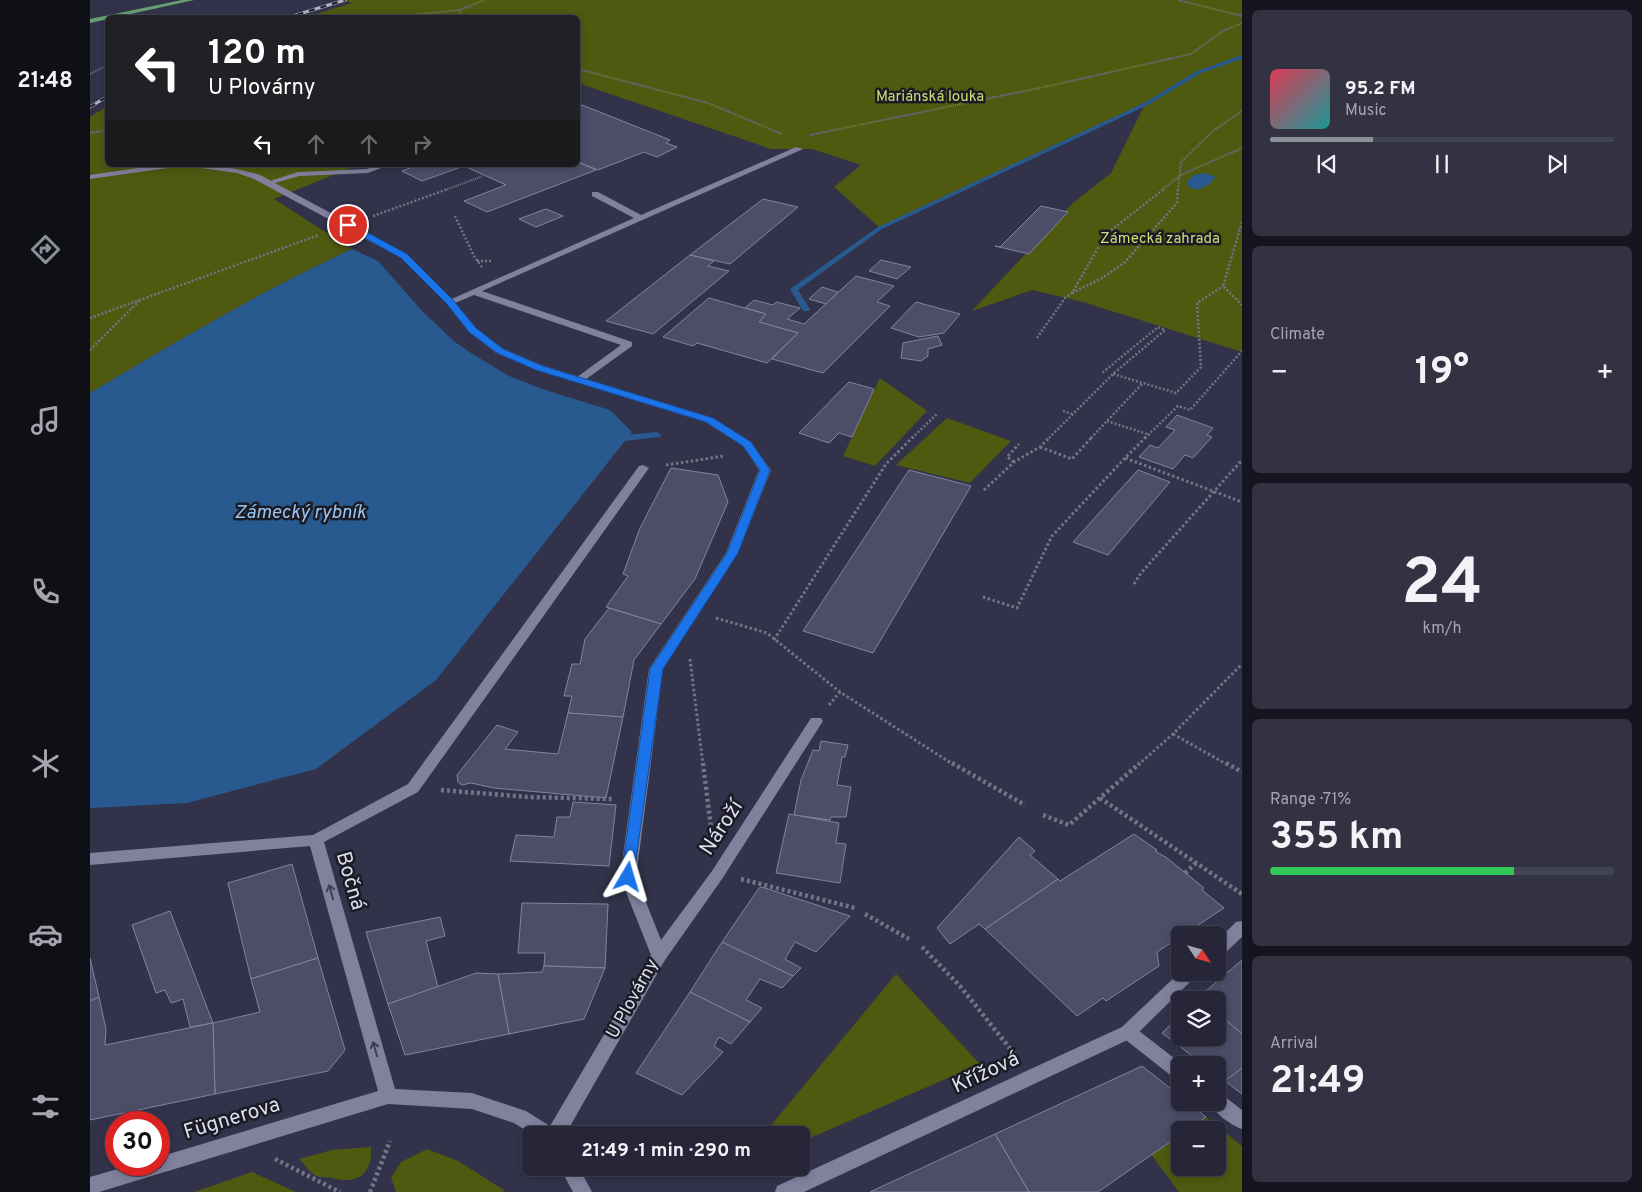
<!DOCTYPE html>
<meta charset="utf-8">
<style>
:root{--surface:#262638;--page:#323243;--text:#f1f3f6;--muted:#a4a5ae;--line:#424353;--accent:#8c9099}
body{margin:0;font-family:Overpass,sans-serif;background:var(--page);color:var(--text);height:100vh;display:flex;flex-direction:column;font-size:19px;white-space:nowrap}
*{box-sizing:border-box;margin:0}
p{font-size:16px;color:var(--muted)}
.icon{flex:none;width:28px;height:28px;fill:none;stroke:currentColor;stroke-width:2;stroke-linecap:round;stroke-linejoin:round}
.map{position:relative;flex:1;overflow:hidden}
.side{display:flex;flex-direction:column;gap:10px;padding:10px;background:#15151f;width:400px}
.side>*{flex:none}
.hud{position:absolute;left:15px;top:15px;width:475px;height:152px;border-radius:8px;box-shadow:0 2px 8px #0003,0 0 0 1px var(--line);background:#202124;color:#fff;overflow:hidden}
.needle{width:32px;rotate:126deg}
.tools{position:absolute;left:1081px;top:926px;display:grid;gap:10px}
.tools a{display:grid;place-items:center;width:55px;height:55px;border-radius:8px;background:var(--surface);box-shadow:0 2px 8px #0003,0 0 0 1px var(--line);font-size:25px}
.speed{position:absolute;left:15px;top:1111px;display:flex;gap:10px;font-size:25px;font-weight:700;text-align:center}
.speed>*{display:grid;place-content:center;width:65px;height:65px;border-radius:50%;background:var(--surface);box-shadow:0 2px 8px #0003,0 0 0 1px var(--line);line-height:1}
.speed .limit{border:8px solid #d22;background:#fff;color:#111}
.pin{position:absolute;display:grid;place-items:center;width:42px;height:42px;color:#fff;margin:-21px;border:2px solid #fff;border-radius:50%;box-shadow:0 1px 5px #0007}
.me{position:absolute;width:55px;margin:-28px;rotate:7deg;stroke-linejoin:round;filter:drop-shadow(0 0 4px #0008)}
.turn{display:flex;align-items:center;gap:18px;height:105px;padding:0 20px;font-size:22px}
.turn .icon{width:65px;height:65px;stroke-width:2.5}
.turn b{display:block;font-size:35px;line-height:42px}
.lanes{display:flex;align-items:center;height:48px;padding:0 20px;background:#0003;justify-content:center;gap:25px;direction:ltr}
.lanes .off{opacity:.35}
.big{font-size:38px;font-weight:700;line-height:1.1}
.side .card{flex:1;display:flex;flex-direction:column;justify-content:center;gap:8px;min-width:0;padding:0 18px;border-radius:8px;background:var(--page)}
.side .dial{align-items:center;gap:0}
.dial b{font-size:65px;line-height:1}
.song{display:flex;align-items:center;gap:15px}
.cover{width:60px;height:60px;border-radius:8px;background:linear-gradient(135deg,hsl(350 70% 55%),hsl(180 70% 35%))}
.played{height:5px;border-radius:2px;background:linear-gradient(90deg,var(--accent) 30%,var(--line) 30%)}
.keys{display:flex;justify-content:space-around;direction:ltr}
.heat{display:flex;justify-content:space-between;align-items:center;font-size:28px;direction:ltr}
.charge{height:8px;border-radius:4px;background:linear-gradient(90deg,#34c759 71%,var(--line) 0)}
.trip{position:absolute;left:432px;top:1126px;width:288px;height:50px;border-radius:8px;background:var(--surface);box-shadow:0 2px 8px #0003,0 0 0 1px var(--line);font-weight:700;line-height:50px;text-align:center}
main{display:flex;flex:1;min-height:0}
.tabs{display:flex;flex-direction:column;width:90px;justify-content:space-around;align-items:center;background:#0f0f16;color:var(--muted)}
.tabs .icon{width:35px;height:35px}
.tabs .active{color:var(--accent)}
.tabs b{font-size:22px;color:var(--text)}
.map>svg:first-child{display:block}
</style>
<main>
<nav class="tabs">
<b>21:48</b>
<svg class="icon active" aria-label="directions" viewBox="0 0 24 24"><path d="M12 3l9 9-9 9-9-9zM9 14v-3h6M13 9l2 2-2 2"/></svg>
<svg class="icon" aria-label="music" viewBox="0 0 24 24"><path d="M9 18V5l10-2v13"/><circle cx="6" cy="18" r="3"/><circle cx="16" cy="16" r="3"/></svg>
<svg class="icon" aria-label="phone" viewBox="0 0 24 24"><path d="M5 4h4l2 5-3 2q2 4 5 5l2-3 5 2v4C11 20 4 13 5 4z"/></svg>
<svg class="icon" aria-label="climate" viewBox="0 0 24 24"><path d="M12 3v18M4 7l16 10M4 17L20 7"/></svg>
<svg class="icon" aria-label="car" viewBox="0 0 24 24"><path d="M5 17H2v-5l4-1 3-4h7l3 4 3 1v5h-3M9 17h6M6 11h13"/><circle cx="7" cy="17" r="2"/><circle cx="17" cy="17" r="2"/></svg>
<svg class="icon" aria-label="filters" viewBox="0 0 24 24"><path d="M4 7h16M4 17h16"/><circle cx="9" cy="7" r="2"/><circle cx="15" cy="17" r="2"/></svg>
</nav>
<div class="map">
<svg width="1152" height="1192" viewBox="0 0 1152 1192">
<rect width="100%" height="100%" fill="#32324a"/>
<g fill="#4f5910">
<polygon points="253,0 1152,0 1152,352 993,302 942,290 882,311 983,203 1021,173 1055,104 790,228 744,187 771,165 722,149 681,149 488,83 488,18 213,18 262,3"/>
<path d="M17,106L18,165H268L184,199L262,249C171,291 86,342 0,393V117Z"/>
<polygon points="790,378 837,411 785,466 753,456"/>
<polygon points="857,418 921,441 880,483 806,465"/>
<polygon points="806,974 890,1064 711,1142 711,1135 673,1135"/>
<polygon points="1116,1117 1152,1146 1152,1192 1089,1192 1061,1154 1090,1135 1090,1168 1128,1168 1128,1130 1097,1130"/>
<path d="M281,1147C283,1174 267,1185 242,1178C237,1177 230,1178 226,1176C220,1173 214,1164 209,1159L242,1150Z"/>
<polygon points="337,1149 368,1161 414,1190 413,1192 306,1192 301,1178 311,1162"/>
<polygon points="162,1172 206,1192 104,1192"/>
</g>
<g fill="#285a8f">
<path d="M1114,173L1126,177C1117,186 1108,195 1097,185V181L1104,175Z"/>
<path d="M262,249L288,261L333,312L365,342L381,353L419,376L455,390L520,410L542,432L346,680L226,769L97,803L0,808V393C86,342 171,291 262,249Z"/>
</g>
<g fill="none" stroke-linecap="round" stroke-linejoin="round">
<g fill="#285a8f" fill-rule="evenodd">
<polygon points="1152,55 1152,59 1111,73 1058,105 792,229 708,290 720,309 719,311 713,311 700,289 788,227 1054,103 1107,71"/>
<polygon points="567,432 571,435 570,437 525,442 521,439 525,436"/>
</g>
</g>
<g fill="#4c4d67" stroke="#8383a0">
<polygon points="492,105 580,140 576,143 587,147 567,157 554,152 508,170 488,162 488,106"/>
<polygon points="488,162 506,170 397,212 374,201 416,185 374,166 332,181 312,171 328,165 465,165 470,167 488,165"/>
<polygon points="673,199 708,207 640,264 600,255"/>
<polygon points="951,206 978,212 939,254 905,246 910,247"/>
<polygon points="456,209 473,216 446,227 429,219"/>
<polygon points="600,255 624,261 618,266 639,271 563,334 516,321"/>
<polygon points="791,260 821,267 807,279 779,271"/>
<polygon points="766,276 804,286 787,302 800,306 733,373 682,359 708,333 669,322 676,314 655,308 664,300 683,305 686,302 710,308 697,319 714,324"/>
<polygon points="732,287 748,292 736,304 719,299"/>
<polygon points="619,298 676,314 669,322 708,333 677,363 607,343 603,346 573,337"/>
<polygon points="826,302 870,314 854,333 829,337 801,328"/>
<polygon points="848,336 852,345 838,349 838,356 831,361 811,358 813,343"/>
<polygon points="759,382 784,389 762,437 749,433 739,443 709,433"/>
<polygon points="1087,415 1123,428 1117,435 1122,437 1103,458 1095,455 1083,469 1049,457 1060,445 1068,448 1085,430 1076,427"/>
<polygon points="581,468 628,475 638,502 605,579 571,624 516,607 538,576 533,574 550,528"/>
<polygon points="819,470 881,486 783,653 713,631"/>
<polygon points="1048,470 1080,482 1018,555 983,542"/>
<polygon points="519,608 571,624 544,660 533,717 478,713 482,696 474,696 482,664 490,664 495,639"/>
<polygon points="478,713 533,717 516,798 404,788 381,783 372,785 368,782 367,775 407,725 428,732 415,749 468,754"/>
<polygon points="731,741 758,745 755,757 752,757 747,785 761,787 756,817 741,817 740,820 704,815 711,780 723,750 729,751"/>
<polygon points="483,802 526,805 519,866 420,861 426,835 464,837 467,817 480,817"/>
<polygon points="699,814 749,823 746,843 756,844 750,883 686,873"/>
<polygon points="1044,834 1067,850 1065,851 1077,858 1114,888 1112,890 1134,908 1067,952 1069,966 1016,1001 1013,998 987,1016 895,929 968,879 970,881"/>
<polygon points="929,837 945,851 940,855 968,879 895,929 889,924 860,944 847,928"/>
<polygon points="202,864 228,958 161,979 138,883"/>
<polygon points="672,887 760,916 726,952 705,942 695,959 711,968 703,976 632,942 669,888"/>
<polygon points="432,903 518,904 515,968 454,966 455,953 428,953"/>
<polygon points="80,911 123,1023 100,1027 93,999 81,1003 75,990 66,993 42,925"/>
<polygon points="350,917 355,936 336,941 348,987 298,1004 276,932"/>
<polygon points="632,942 703,976 692,988 670,979 656,1000 672,1008 660,1022 600,992"/>
<polygon points="0,958 9,997 0,1001"/>
<polygon points="228,958 255,1050 238,1071 125,1094 123,1023 170,1012 161,979"/>
<polygon points="1152,960 1152,1034 1128,1013 1128,1000 1112,1000 1109,997"/>
<polygon points="454,966 515,968 494,1019 419,1034 408,974 452,972"/>
<polygon points="386,973 408,974 419,1034 315,1055 298,1004"/>
<polygon points="600,992 660,1022 641,1044 629,1037 624,1046 633,1052 592,1095 546,1073"/>
<polygon points="9,997 16,1029 15,1045 123,1023 125,1094 0,1120 0,1001"/>
<polygon points="1128,1013 1152,1034 1152,1068 1135,1081 1128,1076 1128,1065 1114,1065 1072,1033 1090,1016 1090,1038 1128,1038"/>
<polygon points="1052,1066 1090,1096 1090,1102 1098,1102 1116,1117 1097,1130 1090,1130 1090,1135 1008,1192 939,1192 905,1134"/>
<polygon points="1152,1068 1152,1094 1135,1081"/>
<polygon points="905,1134 939,1192 780,1192"/>
</g>
<g fill="none" stroke-linecap="round" stroke-linejoin="round">
<g stroke="#737489" stroke-width="2" stroke-dasharray="1 1" stroke-linecap="butt">
<polyline points="1088,0 1152,16"/>
<polyline points="293,18 369,10"/>
<polyline points="372,18 369,10 395,0"/>
<polyline points="488,69 618,103 692,134"/>
<polyline points="0,74 18,65"/>
<polyline points="0,133 18,130"/>
<polyline points="720,135 959,86 1101,54 1133,31 1152,23"/>
<polyline points="355,190 393,176"/>
<polyline points="1072,190 1091,175 1152,148"/>
<polyline points="1088,190 1091,162 1123,131 1152,111"/>
</g>
<g stroke="#737489" stroke-width="2.5" stroke-dasharray="2 2" stroke-linecap="butt">
<polyline points="283,216 358,189"/>
<polyline points="365,216 384,256 392,267"/>
<polyline points="1152,222 1133,286 1152,305"/>
<polyline points="387,261 401,261"/>
<polyline points="982,293 1012,278 1034,263 1087,203 1088,189"/>
<polyline points="0,318 229,235"/>
<polyline points="947,338 975,298 982,293 1016,234 1074,189"/>
<polyline points="0,350 49,301"/>
<polyline points="1023,374 1086,393 1111,367 1107,303 1133,286"/>
<polyline points="973,411 982,414"/>
<polyline points="1017,421 1060,435"/>
<polyline points="822,438 847,414"/>
<polyline points="959,438 1023,374 1075,330 1068,327 1012,373"/>
<polyline points="1001,438 1053,383"/>
<polyline points="1055,438 1088,406 1100,410 1152,351"/>
</g>
<g stroke="#737489" stroke-width="3" stroke-dasharray="2.5 2.5" stroke-linecap="butt">
<polyline points="1056,437 1035,458 1152,502"/>
<polyline points="950,447 982,459 1002,437"/>
<polyline points="924,462 917,457 929,444"/>
<polyline points="576,465 634,456"/>
<polyline points="894,490 924,462 950,447 960,437"/>
<polyline points="1044,584 1051,573 1152,460"/>
<polyline points="893,597 927,608 962,536 1035,458"/>
<polyline points="626,618 677,633 750,692 864,765"/>
<polyline points="684,640 796,464 823,437"/>
<polyline points="600,659 613,765"/>
<polyline points="739,705 750,692"/>
<polyline points="1083,734 1138,765"/>
<polyline points="1048,765 1083,734 1152,664"/>
</g>
<g stroke="#737489" stroke-width="4.5" stroke-dasharray="3 3" stroke-linecap="butt">
<polyline points="613,763 622,836"/>
<polyline points="862,763 935,805"/>
<polyline points="1136,763 1152,772"/>
<polyline points="351,790 438,797 522,799"/>
<polyline points="1010,798 1152,894"/>
<polyline points="953,815 979,825 1050,763"/>
<polyline points="1095,873 1106,863"/>
<polyline points="651,879 765,908"/>
<polyline points="775,914 819,939"/>
<polyline points="832,947 870,986 926,1056"/>
<polyline points="185,1159 250,1192"/>
<polyline points="280,1192 300,1141"/>
</g>
<g fill="#81819e" fill-rule="evenodd">
<polygon points="706,147 713,149 392,291 542,342 542,346 492,382 484,382 483,380 531,345 384,295 360,305 355,302 544,218 502,196 502,192 508,192 551,215"/>
<polygon points="287,165 299,165 278,173 209,176 178,185 174,183 208,172 277,169"/>
</g>
<g fill="#81819e" fill-rule="evenodd">
<polygon points="1152,921 1152,937 1134,954 1128,955 1128,940 1146,922"/>
<polygon points="1090,972 1110,972 1044,1037 714,1192 685,1192 687,1186 1032,1027"/>
</g>
<g fill="#81819e" fill-rule="evenodd">
<polygon points="68,165 89,165 85,167 0,179 0,175"/>
<path d="M100,165C125,165 146,168 170,175L317,254L363,300L385,328L414,349L454,366L623,418L661,442L681,470L648,553L573,669L546,877L571,940L622,871L721,718H731L733,721L632,879L575,960L475,1135H443L424,1123L382,1109L298,1104L9,1192H0V1177L41,1165H69V1157L288,1091L220,846L0,865V853L223,835L318,784L549,466L553,465L559,468L328,792L234,842L305,1089L382,1093L436,1111L460,1126L561,955L530,877L559,669L636,553L669,470L653,446L615,422L446,370L406,353L379,332L357,304L311,258L164,179L147,173L104,167Z"/>
<polygon points="1038,1025 1044,1027 1093,1065 1090,1065 1090,1081 1084,1078 1032,1037 1029,1032 1032,1027"/>
<path d="M1128,1094L1134,1096L1152,1110V1129C1141,1125 1124,1113 1119,1102H1128Z"/>
<polygon points="470,1168 489,1168 502,1192 483,1192"/>
</g>
<polygon fill="#679f70" fill-rule="evenodd" points="92,0 104,0 0,23 0,19"/>
<g stroke="#b1b2c4" stroke-width="3">
<g id="rail">
<polyline points="196,18 255,0"/>
<polyline points="0,107 18,96"/>
</g>
</g>
<use href="#rail" stroke="#1b1b26" stroke-width="2" stroke-dasharray="6" stroke-linecap="butt"/>
</g>
<defs><path id="oneway-shaft" d="M-6 0H5M1.5-3L5.5 0L1.5 3" fill="none" stroke-width="1.6" stroke-linecap="round" stroke-linejoin="round" transform="scale(1.25)"/></defs>
<g stroke="#3f3f50">
<use href="#oneway-shaft" transform="translate(241 892) rotate(-106)"/>
<use href="#oneway-shaft" transform="translate(285 1049) rotate(-106)"/>
</g>
<polygon fill="#1a73e8" stroke="#114b97" points="255,223 260,223 317,254 363,300 386,328 413,349 453,366 623,418 661,442 680,470 648,553 573,669 543,881 534,881 531,877 560,669 637,553 670,470 653,446 616,422 446,370 407,353 379,332 357,304 311,258 255,227"/>
<g text-anchor="middle" dominant-baseline="central" stroke-width="5" stroke-linejoin="round" paint-order="stroke">
<g font-size="15" fill="#ccdf76" stroke="#1b1b26">
<text x="840" y="97">Mariánská louka</text>
<text x="1070" y="239">Zámecká zahrada</text>
</g>
<g font-size="18" fill="#dddeee" stroke="#1b1b26">
<text transform="translate(543 999) rotate(-61)">U Plovárny</text>
</g>
<g font-size="19" font-style="italic" fill="#9ac3f1" stroke="#1b1b26">
<text x="210" y="513">Zámecký rybník</text>
</g>
<g font-size="21" fill="#dddeee" stroke="#1b1b26">
<text transform="translate(632 828) rotate(-57)">Nároží</text>
<text transform="translate(260 881) rotate(74)">Bočná</text>
<text transform="translate(896 1073) rotate(-25)">Křížová</text>
<text transform="translate(142 1119) rotate(-17)">Fügnerova</text>
</g>
</g>
</svg>
<div class="tools">
<a><svg class="needle" viewBox="-14 -14 28 28"><path d="M0-13l5 13h-10z" fill="#e53935"/><path d="M0 13l5-13h-10z" fill="#a4a5ae"/></svg></a>
<a><svg class="icon" aria-label="layers" viewBox="0 0 24 24"><path d="M12 4l9 5-9 5-9-5zM3 14l9 5 9-5"/></svg></a>
<a>+</a>
<a>−</a>
</div>
<div class="speed"><div class="limit">30</div></div>
<div class="pin" style="left:258px;top:225px;background:#d93025"><svg class="icon" aria-label="arrive" viewBox="0 0 24 24"><path d="M6 21V4h12l-3 4 3 4H6"/></svg></div>
<svg class="me" style="left:538px;top:877px" viewBox="-20 -20 40 40"><path d="M0-17L14 15 0 8-14 15z" fill="#1a73e8" stroke="#fff" stroke-width="4"/></svg>
<div class="trip">21:49 · 1 min · 290 m</div>
<div class="hud">
<div class="turn"><svg class="icon" aria-label="left" viewBox="0 0 24 24"><path d="M17 20v-9H6M10 6l-5 5 5 5"/></svg><div><b>120 m</b>U Plovárny</div></div>
<div class="lanes"><svg class="icon" aria-label="left" viewBox="0 0 24 24"><path d="M17 20v-9H6M10 6l-5 5 5 5"/></svg><svg class="icon off" aria-label="ahead" viewBox="0 0 24 24"><path d="M12 20V5M6 11l6-6 6 6"/></svg><svg class="icon off" aria-label="ahead" viewBox="0 0 24 24"><path d="M12 20V5M6 11l6-6 6 6"/></svg><svg class="icon off" aria-label="right" viewBox="0 0 24 24"><path d="M7 20v-9h11M14 6l5 5-5 5"/></svg></div>
</div>
</div>
<section class="side">
<div class="card">
<div class="song"><i class="cover"></i><div><b>95.2 FM</b><p>Music</p></div></div>
<div class="played"></div>
<div class="keys"><svg class="icon" aria-label="previous" viewBox="0 0 24 24"><path d="M18 5L8 12l10 7zM5 5v14"/></svg><svg class="icon" aria-label="pause" viewBox="0 0 24 24"><path d="M8 5v14M16 5v14"/></svg><svg class="icon" aria-label="next" viewBox="0 0 24 24"><path d="M6 5l10 7-10 7zM19 5v14"/></svg></div>
</div>
<div class="card"><p>Climate</p>
<div class="heat"><a>−</a><b class="big">19°</b><a>+</a></div>
</div>
<div class="card dial"><b>24</b><p>km/h</p></div>
<div class="card"><p>Range · 71%</p><b class="big">355 km</b><div class="charge"></div></div>
<div class="card"><p>Arrival</p><b class="big">21:49</b></div>
</section>
</main>
